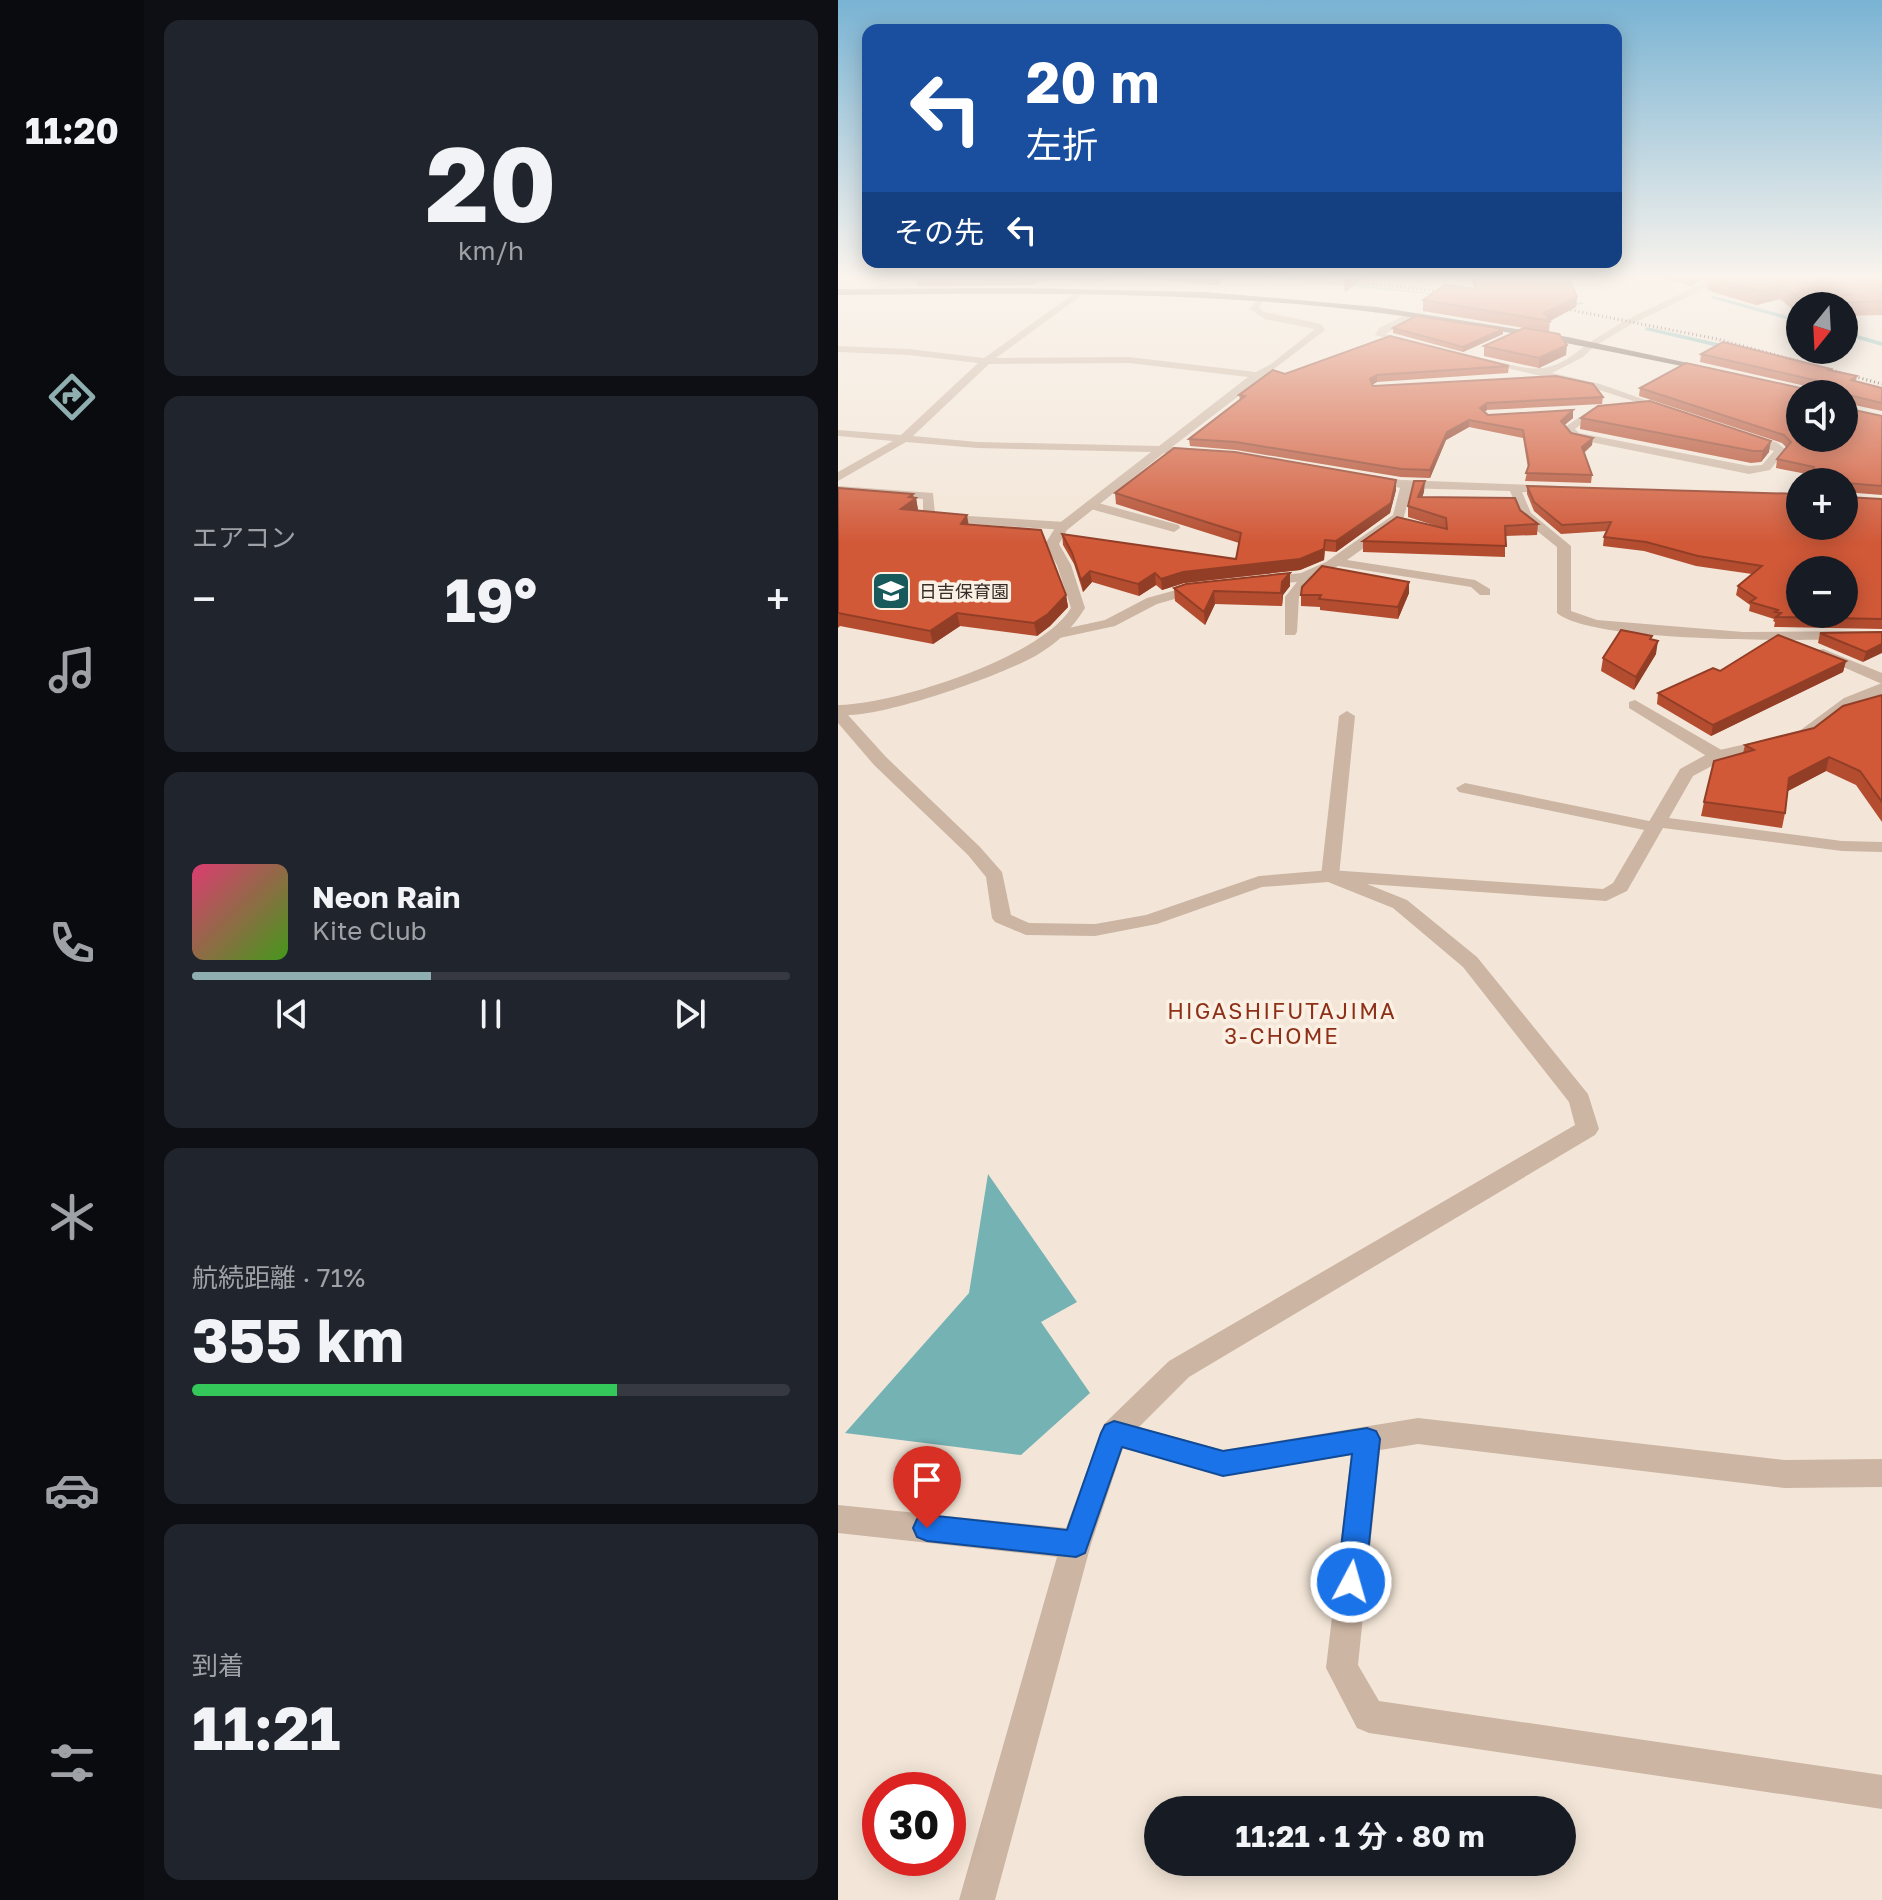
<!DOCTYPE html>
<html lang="ja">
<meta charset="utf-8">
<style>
:root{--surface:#171b24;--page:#20242c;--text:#f1f3f6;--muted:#9ea1a6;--line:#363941;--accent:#8faeb0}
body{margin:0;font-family:"Golos Text","Noto Sans JP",sans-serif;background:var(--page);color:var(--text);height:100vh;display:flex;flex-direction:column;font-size:30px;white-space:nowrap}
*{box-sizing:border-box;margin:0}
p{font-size:26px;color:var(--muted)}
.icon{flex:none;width:44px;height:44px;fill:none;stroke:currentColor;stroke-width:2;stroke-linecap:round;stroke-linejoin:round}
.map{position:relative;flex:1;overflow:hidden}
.sheet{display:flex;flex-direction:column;gap:20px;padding:20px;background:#0d0f14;width:694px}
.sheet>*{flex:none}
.banner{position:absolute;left:24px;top:24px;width:760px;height:244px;border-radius:16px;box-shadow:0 4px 20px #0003;background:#1a4fa0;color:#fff;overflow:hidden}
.needle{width:52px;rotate:198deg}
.tools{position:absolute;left:948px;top:292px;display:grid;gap:16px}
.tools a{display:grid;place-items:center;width:72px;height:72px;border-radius:50%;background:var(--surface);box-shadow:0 4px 20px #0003;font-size:40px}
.speed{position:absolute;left:24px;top:1772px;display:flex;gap:16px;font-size:40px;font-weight:700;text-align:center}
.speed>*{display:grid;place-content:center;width:104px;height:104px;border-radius:50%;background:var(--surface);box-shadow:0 4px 20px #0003;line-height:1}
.speed .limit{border:12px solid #d22;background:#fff;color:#111}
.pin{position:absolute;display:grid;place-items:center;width:68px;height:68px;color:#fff;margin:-82px -34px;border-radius:50% 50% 50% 0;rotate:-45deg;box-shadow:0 0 8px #0007}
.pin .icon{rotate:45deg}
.me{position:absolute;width:88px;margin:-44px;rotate:6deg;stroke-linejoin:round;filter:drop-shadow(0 0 6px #0008)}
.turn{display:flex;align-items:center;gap:28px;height:168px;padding:0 32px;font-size:36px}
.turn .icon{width:104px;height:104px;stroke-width:2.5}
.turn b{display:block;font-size:56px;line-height:68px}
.then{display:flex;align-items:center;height:76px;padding:0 32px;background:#0003;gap:16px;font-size:30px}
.big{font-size:60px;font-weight:700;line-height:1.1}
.sheet .card{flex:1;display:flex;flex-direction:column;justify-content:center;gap:12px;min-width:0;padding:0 28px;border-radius:16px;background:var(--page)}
.sheet .dial{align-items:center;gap:0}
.dial b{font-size:104px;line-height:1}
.song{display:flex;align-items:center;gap:24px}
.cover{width:96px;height:96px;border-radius:12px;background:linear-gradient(135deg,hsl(340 70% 55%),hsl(100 70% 35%))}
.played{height:8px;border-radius:4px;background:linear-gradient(90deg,var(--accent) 40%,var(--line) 40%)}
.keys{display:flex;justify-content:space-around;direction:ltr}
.heat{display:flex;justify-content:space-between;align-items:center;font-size:44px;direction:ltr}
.charge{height:12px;border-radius:6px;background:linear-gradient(90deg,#34c759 71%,var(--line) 0)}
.trip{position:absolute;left:306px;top:1796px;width:432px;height:80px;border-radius:40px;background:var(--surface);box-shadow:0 4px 20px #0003;font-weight:700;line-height:80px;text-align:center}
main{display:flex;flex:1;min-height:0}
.tab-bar{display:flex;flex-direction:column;width:144px;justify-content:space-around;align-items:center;background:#090b0e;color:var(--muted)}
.tab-bar .icon{width:56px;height:56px}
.tab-bar .on{color:var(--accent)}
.tab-bar b{font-size:36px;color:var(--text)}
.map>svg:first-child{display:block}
</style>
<main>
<nav class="tab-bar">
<b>11:20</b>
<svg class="icon on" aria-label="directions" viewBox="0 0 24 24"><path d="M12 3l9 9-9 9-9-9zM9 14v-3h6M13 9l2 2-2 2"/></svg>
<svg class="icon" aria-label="music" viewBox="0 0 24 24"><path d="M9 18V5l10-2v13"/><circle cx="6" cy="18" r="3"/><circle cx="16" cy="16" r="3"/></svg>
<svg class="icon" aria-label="phone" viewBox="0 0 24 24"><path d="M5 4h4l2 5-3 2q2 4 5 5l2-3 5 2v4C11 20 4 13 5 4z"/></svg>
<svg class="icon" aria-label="climate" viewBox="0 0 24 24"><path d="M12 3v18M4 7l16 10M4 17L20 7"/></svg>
<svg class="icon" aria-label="car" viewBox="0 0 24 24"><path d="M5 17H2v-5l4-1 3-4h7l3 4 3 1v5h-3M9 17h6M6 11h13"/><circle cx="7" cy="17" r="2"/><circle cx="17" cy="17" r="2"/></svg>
<svg class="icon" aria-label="filters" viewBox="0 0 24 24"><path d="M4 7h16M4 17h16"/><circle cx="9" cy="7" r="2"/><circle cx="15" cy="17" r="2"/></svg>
</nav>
<section class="sheet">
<div class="card dial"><b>20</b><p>km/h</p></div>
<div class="card"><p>エアコン</p>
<div class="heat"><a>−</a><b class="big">19°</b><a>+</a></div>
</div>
<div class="card">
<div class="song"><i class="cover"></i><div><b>Neon Rain</b><p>Kite Club</p></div></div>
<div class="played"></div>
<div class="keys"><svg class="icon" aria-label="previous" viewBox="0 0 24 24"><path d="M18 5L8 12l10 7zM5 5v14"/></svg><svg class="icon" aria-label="pause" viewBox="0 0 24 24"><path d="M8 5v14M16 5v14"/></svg><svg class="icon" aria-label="next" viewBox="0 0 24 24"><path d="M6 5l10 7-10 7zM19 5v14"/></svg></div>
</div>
<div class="card"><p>航続距離 · 71%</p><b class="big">355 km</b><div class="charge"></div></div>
<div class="card"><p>到着</p><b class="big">11:21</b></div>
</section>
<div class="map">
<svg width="1044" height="1900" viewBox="0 0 1044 1900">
<rect width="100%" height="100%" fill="#f3e6d8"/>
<polygon fill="#74b2b3" points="150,1174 239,1302 203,1322 252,1393 183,1455 7,1433 131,1293"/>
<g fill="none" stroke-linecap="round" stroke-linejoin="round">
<g fill="#74b2b3" fill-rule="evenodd">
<polygon points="421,277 442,277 612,295 610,296"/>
<polygon points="875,296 962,319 962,323 873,298"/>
<polygon points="744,302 746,304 735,305 733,304"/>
<polygon points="809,327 893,346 896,348 893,350 807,330"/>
<polygon points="1006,331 1044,342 1044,346 1006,335"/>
</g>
<g fill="#ccb5a3" fill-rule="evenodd">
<polygon points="569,480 575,484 565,520 509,560 637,580 652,589 652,595 642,595 633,587 500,566 476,578 461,597 459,632 457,635 447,635 447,597 459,582 424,585 419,584 419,578 463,573 488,562 555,515 563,484"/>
<polygon points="0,486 95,493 97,514 227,522 233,526 227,530 91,521 85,517 85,499 0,494"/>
<polygon points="253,501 341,525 342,528 336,532 249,508 249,502"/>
<polygon points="360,584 365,585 365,591 319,604 277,626 217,639 210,635 212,632 267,620 309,598"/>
<polygon points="985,649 1044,673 1044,684 980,656 980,650"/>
<polygon points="797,700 887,752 889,756 881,761 875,760 791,708 791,702"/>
<polygon points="509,711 517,716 501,876 492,882 483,876 501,716"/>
<polygon points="627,783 816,822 825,827 816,832 621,792 618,788"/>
</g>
<g fill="#ccb5a3" fill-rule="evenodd">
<path d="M241,290L244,295L158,358L291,357L418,372L433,364L477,329L427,319L412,309L422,296L426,299L421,308L426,312L483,324L487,330L334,447L361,449L365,450V454L326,453L229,530L221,544L233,565L247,608C235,628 219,643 199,655C162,676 51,715 10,715L48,757L142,847L164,872L173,915L191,923L257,924L308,915L421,876L492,870L765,889L775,883L842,769L873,752L960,732L1006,698L1044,683V694L1018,704L972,739L885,760L855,776L831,818L1004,841L1044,842V852L1004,851L825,828L789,891L768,901L529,884L569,900L639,957L750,1094L761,1129L757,1135L351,1377L301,1427L385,1450L580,1418L947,1460L1044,1459V1487L947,1488L580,1444L542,1450L520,1665L541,1701L1044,1775V1809L531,1733L519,1728L488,1668L513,1455L385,1476L285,1448L253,1544L157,1900H121L219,1557L0,1533V1505L228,1528L266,1424L331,1361L737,1125L731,1102L625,967L555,908L490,882L424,887L319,924L257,936L188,935L157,922L154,918L148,877L130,855L36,765L0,723V705C56,705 204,657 233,608L219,565L207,544L219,525L313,452L139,448L68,442L0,481V472L55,441L0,436V430L63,435L140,363L71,355L0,352V346L71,349L146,358ZM291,363L410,377L321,446L139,442L75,436L151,364Z"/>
<polygon points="572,313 580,315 547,334 577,342 577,346 537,335 541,328"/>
<path d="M751,342L759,344L745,357L714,373L762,384L833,409V413L755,388L639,361L644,358C693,369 709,380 751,342Z"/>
<polygon points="755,408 760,411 737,429 741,433 911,466 924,465 936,451 904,441 904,437 938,442 948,450 932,470 911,474 733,438 725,429 727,427"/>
<path d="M535,475L563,480L718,486L720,489L714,493L684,492L693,513L733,546V611L759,620L905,632L1044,631V639C986,640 756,645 719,613V547L683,518L672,491L563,488L531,482V476Z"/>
</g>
<polygon fill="#ccb5a3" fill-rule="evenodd" points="878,277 890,277 792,325 757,346 749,344 786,321"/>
<path fill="#695248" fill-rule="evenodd" d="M184,288L368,292L539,307L730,337L878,369L873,372C746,346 619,320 491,307C328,291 164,293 0,295V289Z"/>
<g stroke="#362a26" stroke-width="3" stroke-dasharray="1 3" stroke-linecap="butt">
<polyline points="463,277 622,293"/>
<polyline points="713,306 879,339 1044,384"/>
</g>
</g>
<g fill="#b44d30">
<polygon points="78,277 270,277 267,281 216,280 200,281 195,285 79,286"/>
<polygon points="286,277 385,277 380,285"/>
<polygon points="633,277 730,277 739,297 738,307 712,321 711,332 728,355 701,368 646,356 646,346 686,328 585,311 585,300 636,289"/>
<polygon points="825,277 870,277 853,286"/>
<polygon points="871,277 1044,277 1044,315 1006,316 1006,306 962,306 962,315 942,299 918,305 869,290"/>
<polygon points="555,328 665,334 625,352 555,333"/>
<polygon points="863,354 993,369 993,371 1019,376 1018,381 1044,388 1044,411 1007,403 1007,408 1044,416 1044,495 1006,492 1006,482 973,482 974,475 938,468 939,459 948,447 944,443 801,396 802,388 976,388 862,362"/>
<polygon points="671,366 670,373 539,382 535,384 535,386 765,397 764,404 649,410 646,412 650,415 735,418 726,425 733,433 754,445 746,453 754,475 753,483 687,481 690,468 685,438 631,427 608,440 592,478 563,477 398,450 352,446 351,439 402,400 401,395 447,374"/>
<polygon points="760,406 931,452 923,462 913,463 742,429 743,418"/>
<polygon points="558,480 558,490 552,513 498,552 487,551 486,560 462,570 346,583 324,590 318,585 301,596 254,582 245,592 236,564 225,545 224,534 398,559 401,543 278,504 277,493"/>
<polygon points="689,486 1044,499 1044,629 936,627 937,622 935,621 936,619 911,611 912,605 898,595 900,586 914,574 858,566 806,551 765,546 766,537 769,531 723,534 696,511 689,494"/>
<polygon points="0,488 78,498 80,510 79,511 131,524 228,595 230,607 212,626 199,636 122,626 95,644 2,626 0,628"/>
<polygon points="586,492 584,497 682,510 700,524 699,535 667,536 667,557 525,552 525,541 608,529 570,517 570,506"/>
<polygon points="452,573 452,586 445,595 444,606 377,604 367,625 337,601 336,588"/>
<polygon points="571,593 560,619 482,610 482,607 463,606 463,595"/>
<polygon points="1044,632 1025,662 980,643 982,633"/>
<polygon points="813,639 818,654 796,690 763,671 765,658"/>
<polygon points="1008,661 1005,672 873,736 819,704 820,693 882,671"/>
<polygon points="1044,695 1044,822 1018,785 988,771 950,791 947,813 944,828 863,816 866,802 905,753 907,745 976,728"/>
</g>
<g fill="#923e27">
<polygon points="194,277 216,277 216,280 200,281 195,285"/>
<polygon points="379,277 385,277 380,285"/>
<polygon points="515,277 527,277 507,292 506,284"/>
<polygon points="854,277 870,277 853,286"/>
<polygon points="944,285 942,299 918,305 921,291"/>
<polygon points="739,297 738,307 711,321 706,313"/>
<polygon points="665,329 665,334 625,352 625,347"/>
<polygon points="729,345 728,355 701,368 701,358"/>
<polygon points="539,375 539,382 532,386 532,379"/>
<polygon points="649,403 649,410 641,415 642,408"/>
<polygon points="735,410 735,418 722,429 723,421"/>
<polygon points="631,420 631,427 608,440 592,478 592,470 609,432"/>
<polygon points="755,438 754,445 743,455 744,447"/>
<polygon points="933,441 931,452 923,462 925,451"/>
<polygon points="558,480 558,490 552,513 498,552 498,541"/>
<polygon points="587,481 586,492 580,508 580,497"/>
<polygon points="75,494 76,499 78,498 80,510 65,521 63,509 71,497"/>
<polygon points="129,515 131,527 123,524"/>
<polygon points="487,540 486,560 462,570 346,583 324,590 323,579 345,572"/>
<polygon points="252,571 254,582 245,592 243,580"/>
<polygon points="317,573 318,585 301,596 300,584"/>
<polygon points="452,573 452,586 445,595 444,606 444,582"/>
<polygon points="571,582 571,593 560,619 560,607"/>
<polygon points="376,591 377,604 367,625 366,612"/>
<polygon points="228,595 230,607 212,626 199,636 196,623"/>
<polygon points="119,613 122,626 95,644 92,631"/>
<polygon points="820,641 818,654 796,690 798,677"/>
<polygon points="1044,644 1044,653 1025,662 1028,652"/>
<polygon points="1008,661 1005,672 873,736 875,725"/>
<polygon points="991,757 988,771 948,792 951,778"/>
</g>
<g fill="#d15938" stroke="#923e27" stroke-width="2" fill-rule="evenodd">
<polygon points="509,277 515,277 506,284"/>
<polygon points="636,277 730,277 739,297 706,313 712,321 585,300 607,285 639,289"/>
<polygon points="873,277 1044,277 1044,301 969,304 944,285 921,291"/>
<polygon points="578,316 665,329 625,347 555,328"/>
<polygon points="686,328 721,334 729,345 701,358 646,346"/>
<polygon points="552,336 671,366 539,375 532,379 535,386 718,376 755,384 765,397 649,403 642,408 650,415 735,410 723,421 733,433 755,438 744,447 754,475 688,473 691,465 685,430 631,420 609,432 592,470 563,469 398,442 351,439 407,396 401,395 435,370 447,374"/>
<polygon points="885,342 993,369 991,370 1019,376 1013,380 1044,388 1044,403 1006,394 962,394 962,438 1006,438 1006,397 1007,408 1044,416 1044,486 1008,483 1006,491 1006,482 974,482 976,467 939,459 953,442 946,435 802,388 848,363 967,389 992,387 989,383 863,354"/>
<polygon points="812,401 933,441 925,451 915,451 743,418 760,406"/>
<polygon points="336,448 397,452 558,480 553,503 498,541 487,540 486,549 462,559 345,572 323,579 317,573 300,584 252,571 243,580 234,553 224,534 398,559 403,533 277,493"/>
<polygon points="576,481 587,481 580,497 677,498 682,510 700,524 667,526 668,546 525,541 559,517 609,529 608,518 570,506"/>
<path d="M689,486L962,494V526H1006V495L1008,497L1044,499V619L938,617L943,613L937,612L940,610L912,602L918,598L900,586L924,566L860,556L808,542L766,537L773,522L724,525L696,502ZM962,570H1006V614H962Z"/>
<polygon points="0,488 75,494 71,497 78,498 63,509 129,515 123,524 203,530 228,595 210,614 196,623 119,613 92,631 0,613"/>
<polygon points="484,566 571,582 560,607 481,599 483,595 463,595 464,587"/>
<polygon points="452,573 444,582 443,593 376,591 366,612 336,588 348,584"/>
<polygon points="783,630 814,636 812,639 820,641 798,677 765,658"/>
<polygon points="1044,632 1044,644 1028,652 982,633"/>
<polygon points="940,635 1008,661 875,725 820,693 875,668 882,671"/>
<polygon points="1044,695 1044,802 1022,771 991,757 951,778 947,813 866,802 876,761 916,750 907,745 976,728 1005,706"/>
</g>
<linearGradient id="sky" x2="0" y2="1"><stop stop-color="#79b3d3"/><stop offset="0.51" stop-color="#faf4ed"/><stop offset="1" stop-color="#faf4ed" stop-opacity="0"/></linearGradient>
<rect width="1044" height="543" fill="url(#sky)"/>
<polygon fill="#1a73e8" stroke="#114b97" stroke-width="2" points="276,1421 385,1451 529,1428 538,1431 542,1439 527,1582 523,1592 513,1596 503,1592 499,1582 514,1454 385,1476 284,1447 247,1553 238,1557 89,1541 79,1537 75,1528 79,1519 89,1515 229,1530 263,1433 267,1425"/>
<defs>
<g id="school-square" transform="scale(2)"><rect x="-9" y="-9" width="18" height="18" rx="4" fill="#18595b" stroke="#fbf0e4"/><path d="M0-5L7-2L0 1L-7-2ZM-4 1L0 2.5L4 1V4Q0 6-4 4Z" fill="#fff"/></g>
</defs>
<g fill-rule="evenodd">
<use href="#school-square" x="53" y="591"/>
</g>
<g text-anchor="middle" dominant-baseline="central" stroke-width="7" stroke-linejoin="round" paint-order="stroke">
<g font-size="18" fill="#362a26" stroke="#fbf0e4" text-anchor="start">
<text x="81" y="591">日吉保育園</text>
</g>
<g font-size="22" letter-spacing="2" fill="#8d3017" stroke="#fbf0e4">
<text x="444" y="1010">HIGASHIFUTAJIMA<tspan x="444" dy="25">3-CHOME</tspan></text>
</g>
</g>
</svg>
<div class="tools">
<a><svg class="needle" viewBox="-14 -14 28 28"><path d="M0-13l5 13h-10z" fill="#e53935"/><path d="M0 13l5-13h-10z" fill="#9ea1a6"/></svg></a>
<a><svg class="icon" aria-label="sound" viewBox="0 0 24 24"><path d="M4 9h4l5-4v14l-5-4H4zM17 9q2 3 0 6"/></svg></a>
<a>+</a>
<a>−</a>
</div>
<div class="speed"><div class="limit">30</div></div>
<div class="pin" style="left:89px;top:1528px;background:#d93025"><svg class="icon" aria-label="arrive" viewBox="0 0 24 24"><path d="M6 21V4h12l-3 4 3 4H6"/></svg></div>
<svg class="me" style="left:513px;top:1582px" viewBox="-20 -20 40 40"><circle r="17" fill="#1a73e8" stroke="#fff" stroke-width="3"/><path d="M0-11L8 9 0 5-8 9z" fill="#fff"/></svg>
<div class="trip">11:21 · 1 分 · 80 m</div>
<div class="banner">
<div class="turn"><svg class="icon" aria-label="left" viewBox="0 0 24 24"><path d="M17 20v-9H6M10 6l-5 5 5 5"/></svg><div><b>20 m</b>左折</div></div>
<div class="then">その先<svg class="icon" aria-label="left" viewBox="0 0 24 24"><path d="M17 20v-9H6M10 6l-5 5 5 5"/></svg></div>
</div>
</div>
</main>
